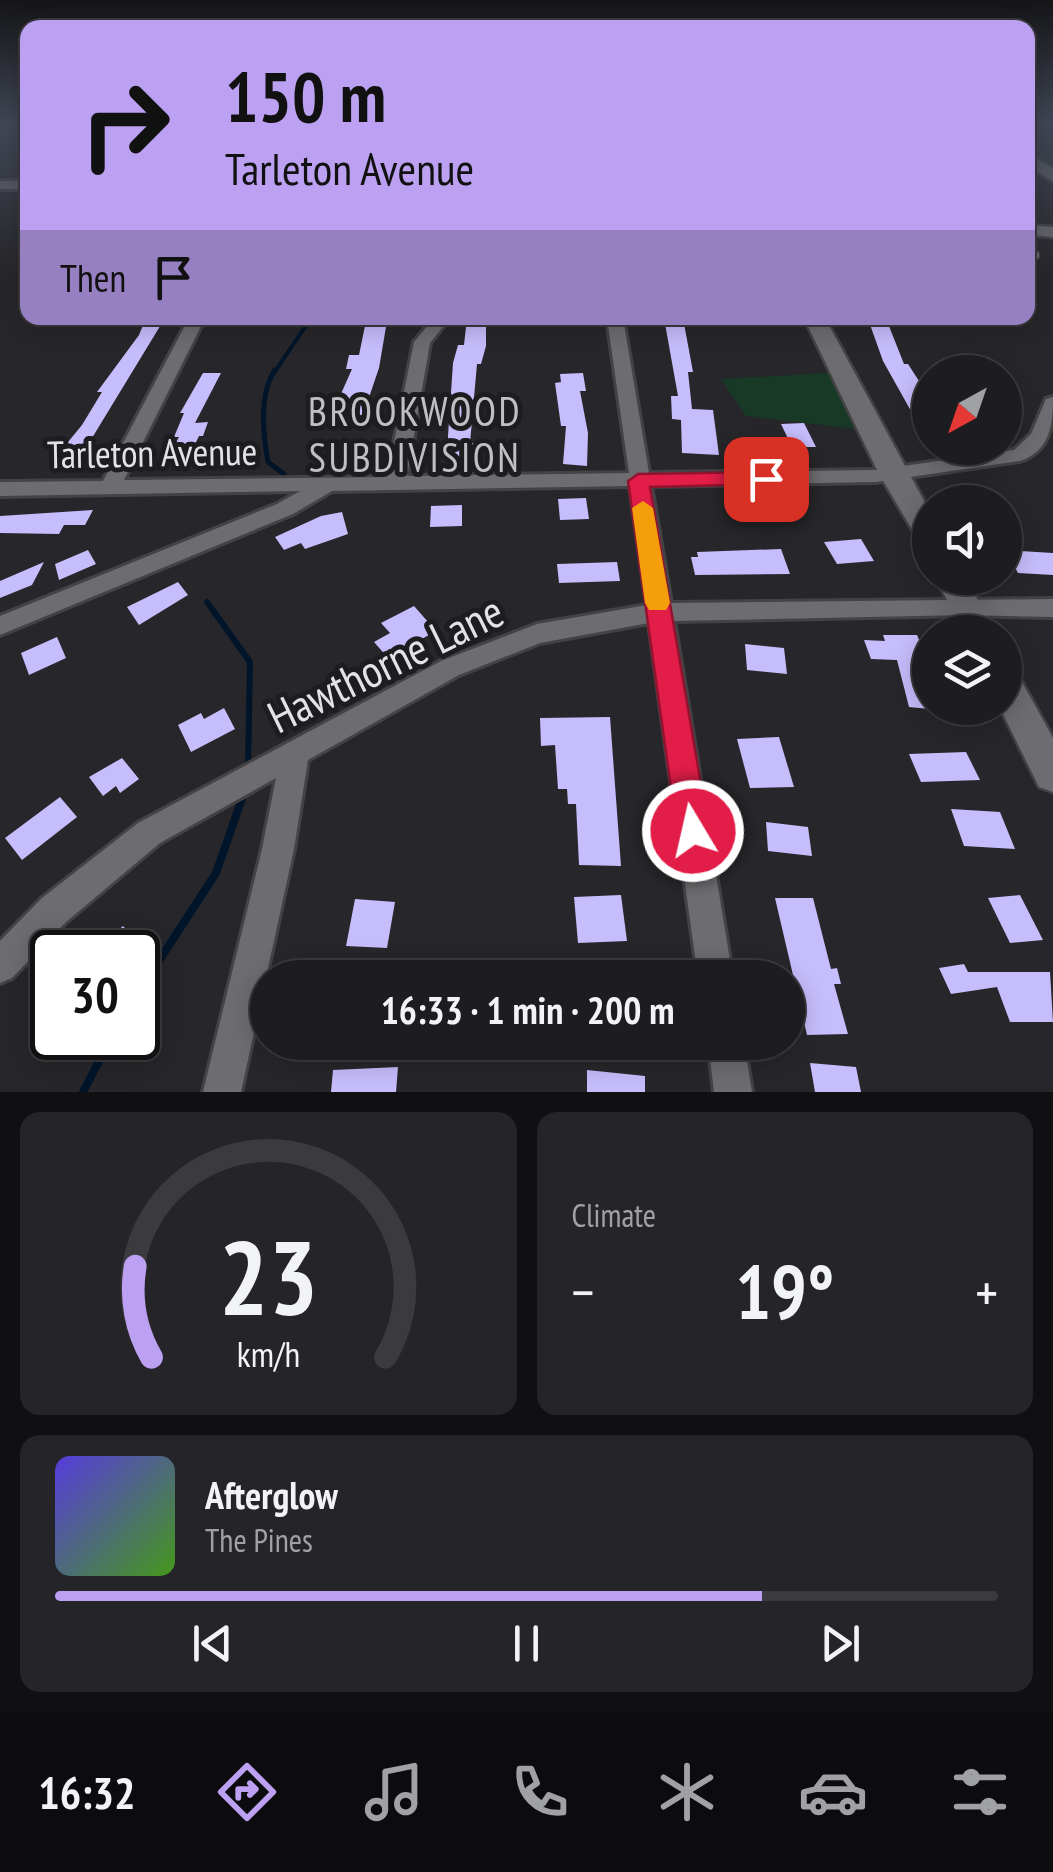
<!DOCTYPE html>
<meta charset="utf-8">
<style>
:root{--surface:#1d1c20;--page:#252529;--text:#f1f3f6;--muted:#a0a1a5;--line:#3b3a3e;--accent:#bca0f2}
body{margin:0;font-family:"PT Sans Narrow",sans-serif;background:var(--page);color:var(--text);height:100vh;display:flex;flex-direction:column;font-size:38px;white-space:nowrap}
*{box-sizing:border-box;margin:0}
p{font-size:32px;color:var(--muted)}
.icon{flex:none;width:55px;height:55px;fill:none;stroke:currentColor;stroke-width:2;stroke-linecap:round;stroke-linejoin:round}
.map{position:relative;height:1092px;overflow:hidden}
.details{display:flex;flex-direction:column;gap:20px;padding:20px;background:#100f12;flex:1}
.details>*{flex:none}
.top-card{position:absolute;left:20px;top:20px;width:1015px;height:305px;border-radius:20px;box-shadow:0 5px 25px #0003,0 0 0 2px var(--line);background:#bca0f2;color:#111;overflow:hidden}
.needle{width:65px;rotate:220deg}
.tools{position:absolute;left:912px;top:355px;display:grid;gap:20px}
.tools a{display:grid;place-items:center;width:110px;height:110px;border-radius:50%;background:var(--surface);box-shadow:0 5px 25px #0003,0 0 0 2px var(--line);font-size:50px}
.speed{position:absolute;left:30px;top:930px;display:flex;gap:20px;font-size:50px;font-weight:700;text-align:center}
.speed>*{display:grid;place-content:center;width:130px;height:130px;border-radius:50%;background:var(--surface);box-shadow:0 5px 25px #0003,0 0 0 2px var(--line);line-height:1}
.speed .limit{border:5px solid #111;border-radius:15px;background:#fff;color:#111}
.pin{position:absolute;display:grid;place-items:center;width:85px;height:85px;color:#fff;margin:-42px;border-radius:20px;box-shadow:0 5px 15px #0006}
.me{position:absolute;width:110px;margin:-55px;rotate:351deg;stroke-linejoin:round;filter:drop-shadow(0 0 8px #0008)}
.turn{display:flex;align-items:center;gap:35px;height:210px;padding:0 40px;font-size:45px}
.turn .icon{width:130px;height:130px;stroke-width:2.5}
.turn b{display:block;font-size:70px;line-height:85px}
.then{display:flex;align-items:center;height:95px;padding:0 40px;background:#0003;gap:20px;font-size:38px}
.big{font-size:75px;font-weight:700;line-height:1.1}
.details .tile{flex:1;display:flex;flex-direction:column;justify-content:center;gap:15px;min-width:0;padding:0 35px;border-radius:20px;background:var(--page)}
.details .dial{align-items:center;gap:0}
.dial svg{height:260px;overflow:visible;fill:none;stroke:var(--line);stroke-width:7;stroke-linecap:round;text-anchor:middle}
.dial text{fill:var(--text);stroke:none}
.song{display:flex;align-items:center;gap:30px}
.cover{width:120px;height:120px;border-radius:15px;background:linear-gradient(135deg,hsl(250 70% 55%),hsl(100 70% 35%))}
.played{height:10px;border-radius:5px;background:linear-gradient(90deg,var(--accent) 75%,var(--line) 75%)}
.keys{display:flex;justify-content:space-around;direction:ltr}
.heat{display:flex;justify-content:space-between;align-items:center;font-size:55px;direction:ltr}
.details .tiles{flex:1;display:grid;gap:20px;grid-template-columns:1fr 1fr}
.tile:last-child{grid-column:span 2}
.trip{position:absolute;left:250px;top:960px;width:555px;height:100px;border-radius:50px;background:var(--surface);box-shadow:0 5px 25px #0003,0 0 0 2px var(--line);font-weight:700;line-height:100px;text-align:center}
.menu{display:flex;height:160px;justify-content:space-around;align-items:center;background:#0c0b0d;color:var(--muted)}
.menu .icon{width:70px;height:70px}
.menu .on{color:var(--accent)}
.menu b{font-size:45px;color:var(--text)}
.map>svg:first-child{display:block}
</style>
<div class="map">
<svg width="1053" height="1092" viewBox="0 0 1053 1092">
<rect width="100%" height="100%" fill="#27262a"/>
<polygon fill="#173925" points="844,372 874,431 746,416 721,379"/>
<g fill="none" stroke-linecap="round" stroke-linejoin="round">
<polyline stroke="#00152a" stroke-width="4" points="274,373 311,318"/>
<path stroke="#00152a" stroke-width="5" d="M275,370C259,394 263,435 268,462L284,474"/>
<polyline stroke="#00152a" stroke-width="6" points="207,602 250,662 248,769"/>
<g stroke="#00152a" stroke-width="8">
<polyline points="138,993 216,873 245,790"/>
<polyline points="83,1092 111,1038"/>
</g>
</g>
<g fill="#c6bdfc">
<polygon points="146,318 165,318 92,438 71,464 50,464 82,425 102,392 97,392 139,335"/>
<polygon points="467,318 486,318 486,346 481,364 477,364 470,443 474,443 475,464 451,465 448,436 453,363 458,345 464,345"/>
<polygon points="664,318 683,318 693,372 688,372 692,409 713,410 719,455 682,453 681,420 672,419 671,396 678,396"/>
<polygon points="868,319 887,321 904,364 908,364 930,398 930,445 883,361"/>
<polygon points="366,321 387,321 379,368 363,415 332,414 352,369 346,369 349,355 359,355"/>
<polygon points="203,373 221,373 195,423 208,422 203,436 199,436 186,463 165,463 179,437 174,437 184,413 180,413"/>
<polygon points="583,373 586,391 580,391 588,433 587,466 563,464 566,426 561,426 555,383 561,382 560,374"/>
<polygon points="804,423 816,447 792,447 781,424"/>
<polygon points="586,498 589,519 560,520 558,499"/>
<polygon points="733,499 760,499 767,518 739,518"/>
<polygon points="462,505 462,526 430,527 431,506"/>
<polygon points="93,510 85,525 64,525 59,534 0,533 0,516"/>
<polygon points="342,512 348,534 305,549 301,543 284,550 275,537 321,516"/>
<polygon points="861,539 874,561 837,564 824,542"/>
<polygon points="781,549 790,574 695,575 691,557 698,557 697,552"/>
<polygon points="88,550 96,564 59,580 55,564"/>
<polygon points="1006,550 1053,553 1053,575 1018,573"/>
<polygon points="44,562 32,585 0,598 0,581"/>
<polygon points="617,562 620,581 559,583 557,564"/>
<polygon points="178,582 188,595 139,625 127,607"/>
<polygon points="414,606 436,631 388,658 374,642 390,633 381,623"/>
<polygon points="883,635 917,635 930,665 930,709 909,707 897,660 871,659 864,640 885,641"/>
<polygon points="57,637 66,658 29,675 21,653"/>
<polygon points="745,644 784,648 787,674 747,670"/>
<polygon points="224,708 235,729 191,752 178,725 201,713 204,719"/>
<polygon points="610,717 621,866 579,865 576,804 568,804 567,789 558,789 555,745 541,746 540,718"/>
<polygon points="779,737 794,787 750,788 737,739"/>
<polygon points="966,752 980,780 921,782 909,754"/>
<polygon points="122,758 139,779 120,793 116,786 103,796 89,777"/>
<polygon points="60,797 77,817 22,860 5,838"/>
<polygon points="951,809 1000,812 1015,849 964,846"/>
<polygon points="766,822 808,827 812,856 768,851"/>
<polygon points="621,895 627,941 578,943 574,897"/>
<polygon points="1020,895 1043,940 1010,943 988,898"/>
<polygon points="775,898 813,898 831,969 837,968 841,984 834,984 848,1034 807,1035"/>
<polygon points="355,899 395,902 387,948 346,946"/>
<polygon points="123,926 146,952 93,952"/>
<polygon points="964,964 968,972 1050,972 1053,1022 1010,1022 997,987 951,994 939,968"/>
<polygon points="810,1063 856,1067 861,1092 815,1092"/>
<polygon points="398,1067 396,1092 331,1092 333,1070"/>
<polygon points="587,1070 645,1076 645,1092 587,1092"/>
</g>
<g fill="none" stroke-linecap="round" stroke-linejoin="round">
<g stroke="#434245" stroke-width="9">
<polyline id="lane-far1" points="1028,141 1034,148 1028,152"/>
</g>
<g stroke="#434245" stroke-width="11">
<polyline id="lane" points="1028,257 1035,255"/>
</g>
<g stroke="#434245" stroke-width="6">
<g id="street">
<rect x="0" y="181" width="28" height="8"/>
<path d="M189,318H205L124,480L387,477L414,342L434,318H450L430,343L407,476L629,473L607,318H623L649,473L876,470L1014,450L1031,434L1046,399L1053,397C1053,425 1050,451 1020,461L876,482L651,486L671,603L1053,599V617L965,615L674,621L733,978H698L649,623L540,643L459,675L308,760L294,849L241,1092H203L262,849L276,778L160,843L66,922L12,978L0,983V941L42,898L138,823L441,661L537,624L647,605L630,486L332,491L293,514L0,635V616L277,504L300,491L0,496V482L103,481Z"/>
<polygon points="708,1042 744,1042 752,1092 714,1092"/>
</g>
</g>
<g stroke="#434245" stroke-width="5">
<g id="secondary">
<polygon points="1028,154 1053,169 1053,181 1028,166"/>
<polygon points="1028,225 1053,227 1053,237 1028,235"/>
<polygon points="804,318 825,318 930,512 930,546 920,543 878,472"/>
<polygon points="936,578 966,578 995,632 963,632"/>
<polygon points="1005,669 1017,673 1053,738 1053,792 1039,787 1000,708 1005,708"/>
</g>
</g>
<use href="#lane-far1" stroke="#6d6c70" stroke-width="6"/>
<use href="#lane" stroke="#6d6c70" stroke-width="8"/>
<use href="#street" fill="#6d6c70" fill-rule="evenodd"/>
<use href="#secondary" fill="#6d6c70" fill-rule="evenodd"/>
</g>
<linearGradient id="sky" x2="0" y2="1"><stop stop-color="#151517"/><stop offset="0.45" stop-color="#414755"/><stop offset="1" stop-color="#414755" stop-opacity="0"/></linearGradient>
<rect width="1053" height="277" fill="url(#sky)"/>
<polygon fill="#e11d48" stroke="#92132f" stroke-width="2.5" points="766,472 776,479 773,484 650,487 709,831 704,842 693,846 682,842 677,831 628,481 638,474"/>
<polygon fill="#f59e0b" points="643,501 653,508 670,603 666,610 649,610 645,603 632,508"/>
<g text-anchor="middle" dominant-baseline="central" stroke-width="10" stroke-linejoin="round" paint-order="stroke">
<g font-size="38" fill="#e3e3e5" stroke="#1d1d20">
<text transform="translate(152 452) rotate(-1)">Tarleton Avenue</text>
</g>
<g font-size="40" letter-spacing="2.5" fill="#c0c0c4" stroke="#1d1d20">
<text x="415" y="411">BROOKWOOD<tspan x="415" dy="46">SUBDIVISION</tspan></text>
</g>
<g font-size="45" fill="#e3e3e5" stroke="#1d1d20">
<text transform="translate(385 663) rotate(-26)">Hawthorne Lane</text>
</g>
</g>
</svg>
<div class="tools">
<a><svg class="needle" viewBox="-14 -14 28 28"><path d="M0-13l5 13h-10z" fill="#e53935"/><path d="M0 13l5-13h-10z" fill="#a0a1a5"/></svg></a>
<a><svg class="icon" aria-label="sound" viewBox="0 0 24 24"><path d="M4 9h4l5-4v14l-5-4H4zM17 9q2 3 0 6"/></svg></a>
<a><svg class="icon" aria-label="layers" viewBox="0 0 24 24"><path d="M12 4l9 5-9 5-9-5zM3 14l9 5 9-5"/></svg></a>
</div>
<div class="speed"><div class="limit">30</div></div>
<div class="pin" style="left:766px;top:479px;background:#d93025"><svg class="icon" aria-label="arrive" viewBox="0 0 24 24"><path d="M6 21V4h12l-3 4 3 4H6"/></svg></div>
<svg class="me" style="left:693px;top:831px" viewBox="-20 -20 40 40"><circle r="17" fill="#e11d48" stroke="#fff" stroke-width="3"/><path d="M0-11L8 9 0 5-8 9z" fill="#fff"/></svg>
<div class="trip">16:33 · 1 min · 200 m</div>
<div class="top-card">
<div class="turn"><svg class="icon" aria-label="right" viewBox="0 0 24 24"><path d="M7 20v-9h11M14 6l5 5-5 5"/></svg><div><b>150 m</b>Tarleton Avenue</div></div>
<div class="then">Then<svg class="icon" aria-label="arrive" viewBox="0 0 24 24"><path d="M6 21V4h12l-3 4 3 4H6"/></svg></div>
</div>
</div>
<section class="details">
<div class="tiles">
<div class="tile dial"><svg viewBox="0 0 100 80">
<path d="M14 69A42 42 0 1 1 86 69"/>
<path d="M14 69A42 42 0 0 1 9 41" stroke="#bca0f2"/>
<text x="50" y="56" font-size="32" font-weight="700">23</text>
<text x="50" y="72" font-size="11">km/h</text>
</svg></div>
<div class="tile"><p>Climate</p>
<div class="heat"><a>−</a><b class="big">19°</b><a>+</a></div>
</div>
<div class="tile">
<div class="song"><i class="cover"></i><div><b>Afterglow</b><p>The Pines</p></div></div>
<div class="played"></div>
<div class="keys"><svg class="icon" aria-label="previous" viewBox="0 0 24 24"><path d="M18 5L8 12l10 7zM5 5v14"/></svg><svg class="icon" aria-label="pause" viewBox="0 0 24 24"><path d="M8 5v14M16 5v14"/></svg><svg class="icon" aria-label="next" viewBox="0 0 24 24"><path d="M6 5l10 7-10 7zM19 5v14"/></svg></div>
</div>
</div>
</section>
<nav class="menu">
<b>16:32</b>
<svg class="icon on" aria-label="directions" viewBox="0 0 24 24"><path d="M12 3l9 9-9 9-9-9zM9 14v-3h6M13 9l2 2-2 2"/></svg>
<svg class="icon" aria-label="music" viewBox="0 0 24 24"><path d="M9 18V5l10-2v13"/><circle cx="6" cy="18" r="3"/><circle cx="16" cy="16" r="3"/></svg>
<svg class="icon" aria-label="phone" viewBox="0 0 24 24"><path d="M5 4h4l2 5-3 2q2 4 5 5l2-3 5 2v4C11 20 4 13 5 4z"/></svg>
<svg class="icon" aria-label="climate" viewBox="0 0 24 24"><path d="M12 3v18M4 7l16 10M4 17L20 7"/></svg>
<svg class="icon" aria-label="car" viewBox="0 0 24 24"><path d="M5 17H2v-5l4-1 3-4h7l3 4 3 1v5h-3M9 17h6M6 11h13"/><circle cx="7" cy="17" r="2"/><circle cx="17" cy="17" r="2"/></svg>
<svg class="icon" aria-label="filters" viewBox="0 0 24 24"><path d="M4 7h16M4 17h16"/><circle cx="9" cy="7" r="2"/><circle cx="15" cy="17" r="2"/></svg>
</nav>
